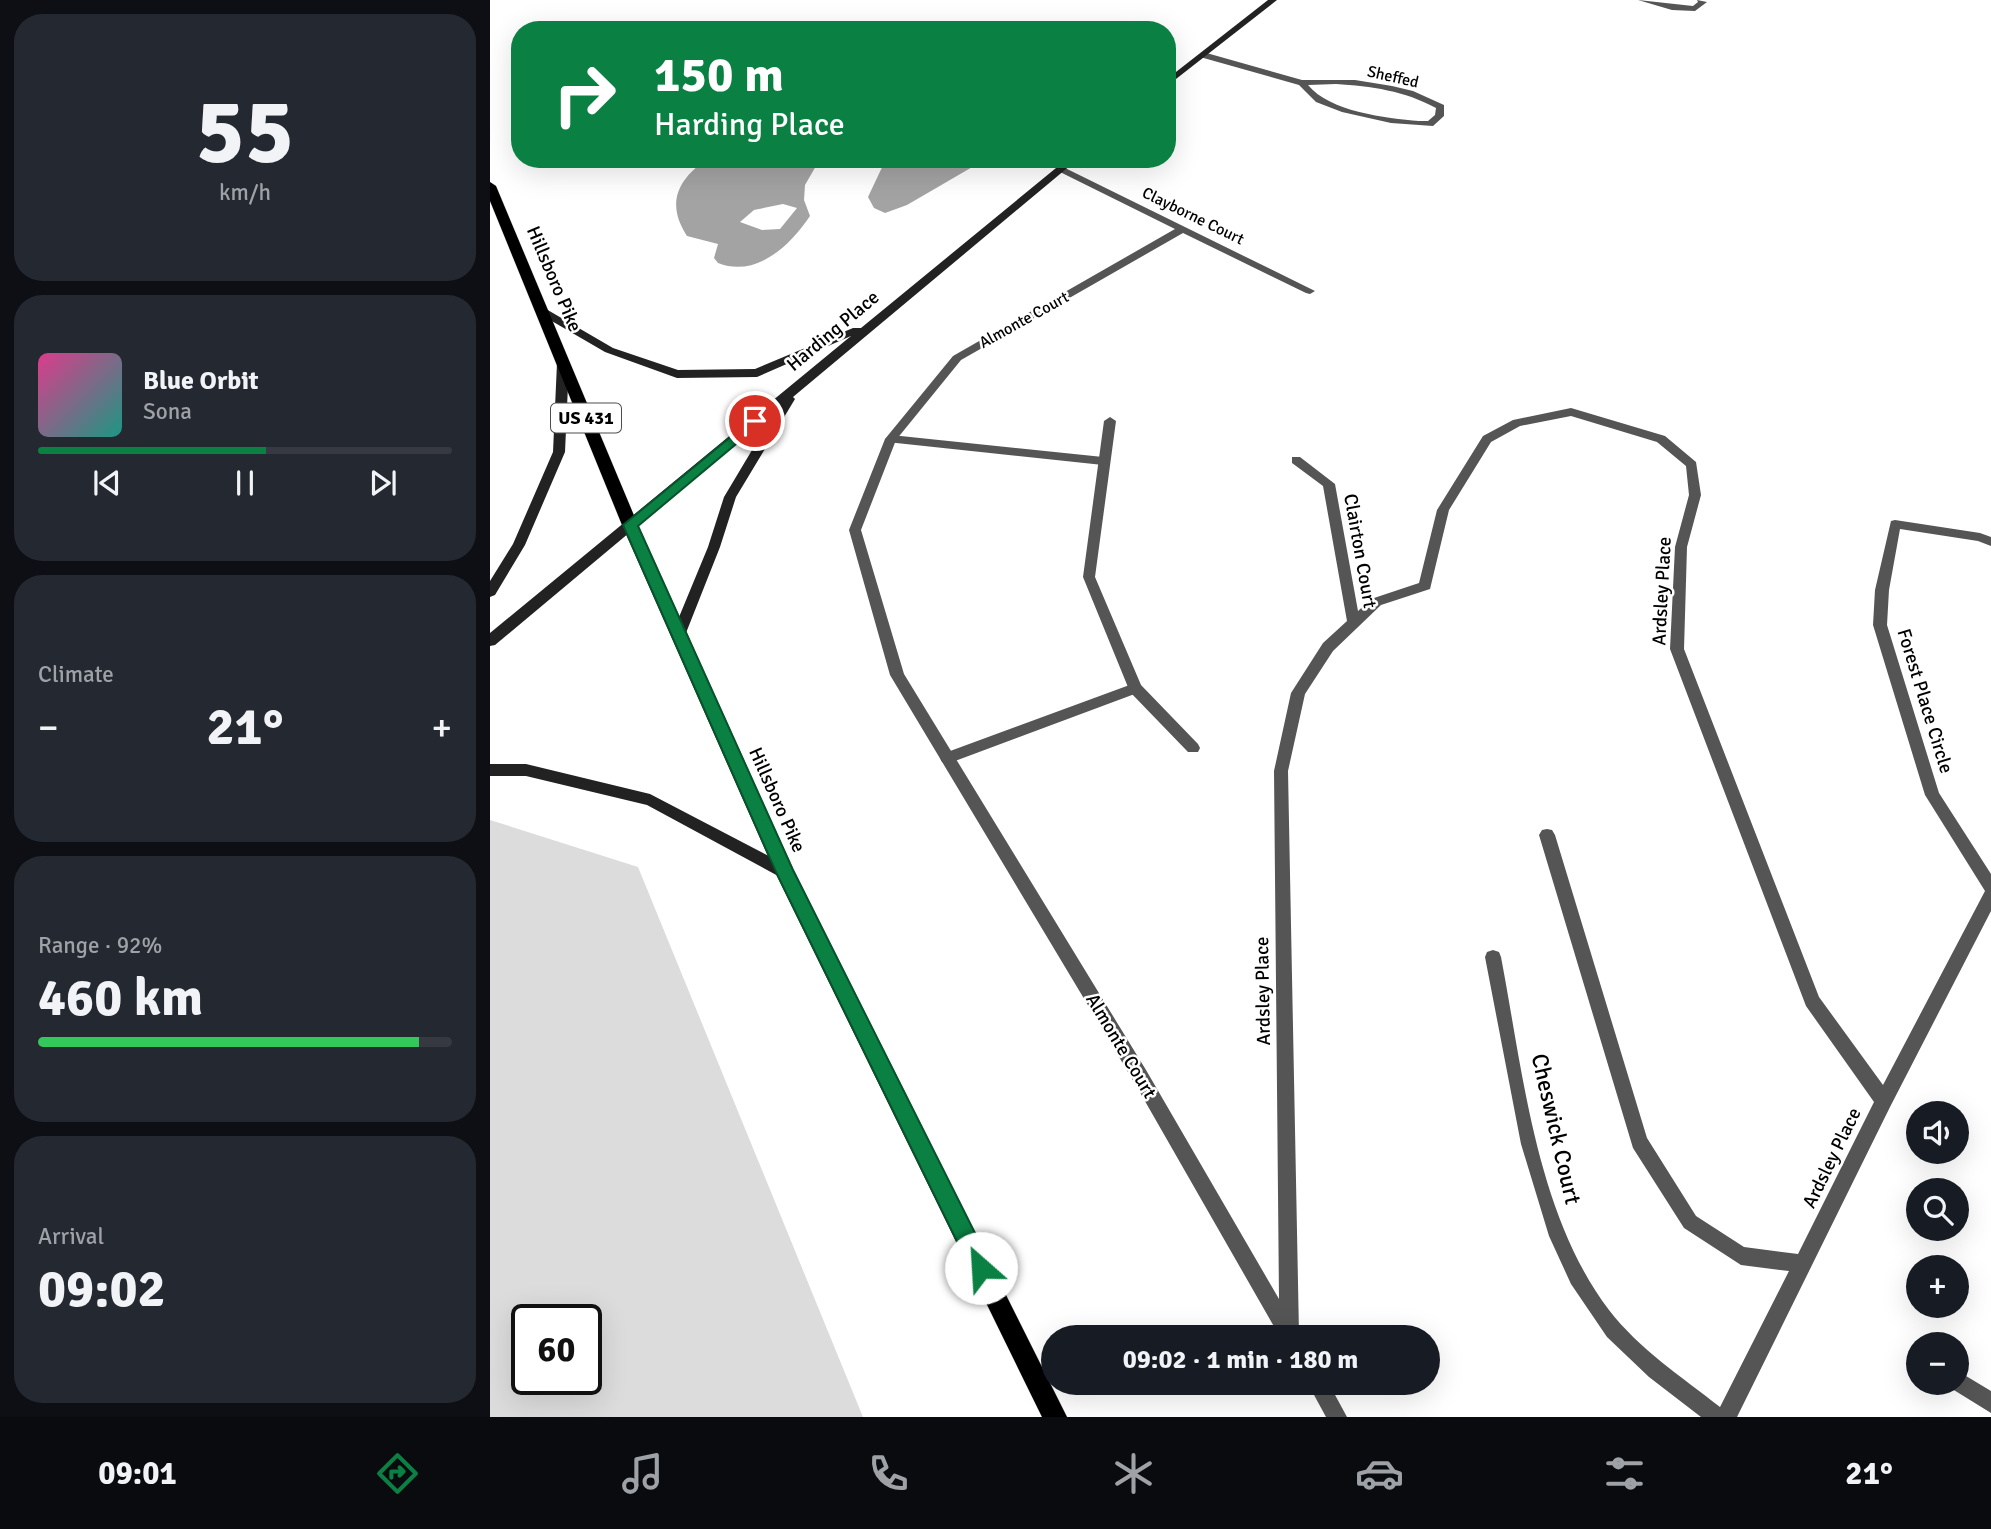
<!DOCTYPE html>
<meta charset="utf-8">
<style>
:root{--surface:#171b24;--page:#242831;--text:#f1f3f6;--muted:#9ea1a6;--line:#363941;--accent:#0b8043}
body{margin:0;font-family:Signika,sans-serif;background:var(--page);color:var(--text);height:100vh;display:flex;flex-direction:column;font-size:26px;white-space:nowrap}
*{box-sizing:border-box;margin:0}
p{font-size:23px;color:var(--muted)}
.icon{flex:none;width:38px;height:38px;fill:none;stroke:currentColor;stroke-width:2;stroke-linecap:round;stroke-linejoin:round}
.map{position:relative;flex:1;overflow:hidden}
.details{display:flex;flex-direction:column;gap:14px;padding:14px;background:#0d0f14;width:490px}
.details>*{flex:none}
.top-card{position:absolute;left:21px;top:21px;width:665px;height:147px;border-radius:28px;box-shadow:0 7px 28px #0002;background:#0b8043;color:#fff;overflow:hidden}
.controls{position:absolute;left:1416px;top:1101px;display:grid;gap:14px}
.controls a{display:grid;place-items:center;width:63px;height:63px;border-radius:50%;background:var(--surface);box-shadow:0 7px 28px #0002;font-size:35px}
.speed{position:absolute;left:21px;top:1304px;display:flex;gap:14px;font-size:35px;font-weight:700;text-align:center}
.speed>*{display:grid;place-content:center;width:91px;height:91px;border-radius:50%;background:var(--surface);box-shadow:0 7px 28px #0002;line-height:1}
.speed .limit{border:4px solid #111;border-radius:10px;background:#fff;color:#111}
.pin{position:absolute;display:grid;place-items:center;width:60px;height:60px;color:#fff;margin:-30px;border:4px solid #fff;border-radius:50%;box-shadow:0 2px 7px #0007}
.me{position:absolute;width:77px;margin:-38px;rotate:334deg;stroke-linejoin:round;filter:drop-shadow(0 0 5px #0008)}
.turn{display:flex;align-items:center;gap:24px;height:147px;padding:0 28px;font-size:32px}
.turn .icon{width:91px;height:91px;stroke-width:2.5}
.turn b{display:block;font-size:49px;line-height:60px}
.big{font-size:52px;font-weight:800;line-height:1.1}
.details .widget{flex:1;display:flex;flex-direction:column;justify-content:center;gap:10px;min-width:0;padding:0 24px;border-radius:28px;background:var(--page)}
.details .dial{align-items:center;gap:0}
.dial b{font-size:91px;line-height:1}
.song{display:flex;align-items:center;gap:21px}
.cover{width:84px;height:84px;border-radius:10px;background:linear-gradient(135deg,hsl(330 70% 55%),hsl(170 70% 35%))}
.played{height:7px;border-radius:4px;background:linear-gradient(90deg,var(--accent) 55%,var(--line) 55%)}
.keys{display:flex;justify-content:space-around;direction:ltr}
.heat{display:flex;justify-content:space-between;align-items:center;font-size:38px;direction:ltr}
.charge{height:10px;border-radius:5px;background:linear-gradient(90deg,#34c759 92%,var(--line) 0)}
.trip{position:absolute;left:551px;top:1325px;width:399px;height:70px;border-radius:35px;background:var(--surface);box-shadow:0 7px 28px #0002;font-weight:800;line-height:70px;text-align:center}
.menu{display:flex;height:112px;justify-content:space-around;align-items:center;background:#090b0e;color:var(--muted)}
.menu .icon{width:49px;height:49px}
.menu .active{color:var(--accent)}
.menu b{font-size:32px;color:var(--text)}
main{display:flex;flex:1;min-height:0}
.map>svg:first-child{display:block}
</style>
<main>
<section class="details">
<div class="widget dial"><b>55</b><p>km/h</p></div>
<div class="widget">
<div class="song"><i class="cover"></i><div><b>Blue Orbit</b><p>Sona</p></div></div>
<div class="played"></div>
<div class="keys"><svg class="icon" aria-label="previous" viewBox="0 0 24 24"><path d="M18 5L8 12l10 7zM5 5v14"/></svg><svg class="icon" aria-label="pause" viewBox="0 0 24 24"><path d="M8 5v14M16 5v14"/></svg><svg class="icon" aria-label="next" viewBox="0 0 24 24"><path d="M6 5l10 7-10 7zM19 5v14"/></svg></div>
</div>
<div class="widget"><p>Climate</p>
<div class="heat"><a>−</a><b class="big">21°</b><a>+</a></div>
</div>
<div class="widget"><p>Range · 92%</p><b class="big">460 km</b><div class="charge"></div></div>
<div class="widget"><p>Arrival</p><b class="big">09:02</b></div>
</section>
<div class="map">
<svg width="1501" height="1417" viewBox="0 0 1501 1417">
<rect width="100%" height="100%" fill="#fff"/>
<path fill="#dcdcdc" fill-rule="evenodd" d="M0,820L148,867L373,1417H0ZM37,1320H96V1379H37Z"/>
<g fill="#a3a3a3" fill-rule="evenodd">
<path d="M217,159H330L315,185L314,200L320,216C300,246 266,278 228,263L224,258L228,244L197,236C176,204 187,180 217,159ZM293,204L307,208L290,229L272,230L250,222L264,210Z"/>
<polygon points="396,159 496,159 417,205 395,213 384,208 378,197"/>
</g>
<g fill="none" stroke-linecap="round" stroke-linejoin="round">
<g stroke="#dbdbdb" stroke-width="1">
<polygon id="primary" points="0,182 6,186 148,525 303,869 577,1417 552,1417 285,872 132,525 0,201"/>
</g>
<g fill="#555" fill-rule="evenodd">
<polygon points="401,435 613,457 619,461 613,465 397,442 395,439"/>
<polygon points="645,683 650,684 652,688 650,692 457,764 452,762 450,758 452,754"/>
<polygon points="1466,1370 1501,1391 1501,1413 1459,1387 1457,1382 1466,1382"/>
</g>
<g fill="#555" fill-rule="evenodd">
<polygon points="1148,0 1203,6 1208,2 1207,0 1217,2 1205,11 1182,10"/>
<path d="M713,52L812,80H865L902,86L923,91L954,105V116L943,126L901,123L852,112L826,102L809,85L710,57L709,55ZM846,84C881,86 915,91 946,108L945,115L938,121H929C896,118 840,112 818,85Z"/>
<path d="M571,166L825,291L820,294L816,293L693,233L471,360L406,440L371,530L414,674L656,1070L789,1299L784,771L801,693L833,643L857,621L833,486L802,463V457H810L845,484L868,611L881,599L929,583L947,510L993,436L1023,420L1081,408L1175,436L1206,462L1211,495L1197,547L1194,649L1329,997L1393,1085L1495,891L1435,795L1383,625L1385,590L1401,521L1405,520L1490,533L1501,537V546L1488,541L1410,529L1399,590L1397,625L1449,793L1501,874V911L1400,1107L1247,1417H1211L1159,1377L1117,1337L1081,1284L1059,1236L1031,1144L995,957L997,952L1003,950L1009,952L1011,957C1033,1072 1046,1214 1119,1310C1149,1349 1192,1377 1230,1407L1299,1271L1251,1265L1194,1228L1143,1148L1049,835L1052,830L1057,829L1062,830L1065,835L1157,1138L1206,1216L1254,1247L1308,1254L1384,1102L1316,1006L1180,649L1185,547L1199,495L1196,466L1167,442L1081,416L1030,426L1001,442L959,510L940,589L891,605L843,651L815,694L798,771L809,1334L807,1337H790L644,1082L400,675L359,530L395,439L463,356L685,229L568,171L566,169Z"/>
<polygon points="620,417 626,421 605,577 651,685 708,744 710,748 708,752 698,752 640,692 593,577 614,421"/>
<polygon points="817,1382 838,1382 857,1417 836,1417"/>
</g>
<g fill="#222" fill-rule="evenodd">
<polygon points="778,0 787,0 677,86 677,79"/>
<polygon points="577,159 588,159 303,397 305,399 246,497 230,547 194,638 189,639 182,634 218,547 234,497 286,410 5,645 0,646 0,633 361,336 267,377 187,378 115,352 48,313 48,309 56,309 123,348 188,370 265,369 363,328 371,328"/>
<polygon points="73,360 79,363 75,452 35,545 5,595 0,597 0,581 23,544 63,452 67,363"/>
<polygon points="0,764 36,764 160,794 300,867 303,872 300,877 295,879 290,877 157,805 36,776 0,776"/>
</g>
<use href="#primary" fill="#000" fill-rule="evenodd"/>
</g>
<polygon fill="#0b8043" stroke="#07532c" stroke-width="2" points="265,417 272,421 270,424 148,526 303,870 499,1261 502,1268 499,1276 491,1279 484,1276 286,872 133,525"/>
<g text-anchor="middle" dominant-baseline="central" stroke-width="5" stroke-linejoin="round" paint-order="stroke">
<g font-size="16" fill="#000" stroke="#fff">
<text transform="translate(903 77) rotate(13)">Sheffed</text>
<text transform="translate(703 216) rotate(26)">Clayborne Court</text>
<text transform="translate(534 320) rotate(-29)">Almonte Court</text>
</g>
<rect fill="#fff" stroke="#4c4c4c" stroke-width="2" x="61" y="403.5" width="70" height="29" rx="5"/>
<g font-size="18" font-weight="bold" fill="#000">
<text x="96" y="418">US 431</text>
</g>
<g font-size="19" fill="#000" stroke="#fff">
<text transform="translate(64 279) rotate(67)">Hillsboro Pike</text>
<text transform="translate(343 331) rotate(-40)">Harding Place</text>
<text transform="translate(870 551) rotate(80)">Clairton Court</text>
<text transform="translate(1172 591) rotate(-87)">Ardsley Place</text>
<text transform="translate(1435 701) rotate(73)">Forest Place Circle</text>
<text transform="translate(287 800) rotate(66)">Hillsboro Pike</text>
<text transform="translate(773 991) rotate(-91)">Ardsley Place</text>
<text transform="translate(631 1046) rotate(59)">Almonte Court</text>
<text transform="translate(1342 1158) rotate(-64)">Ardsley Place</text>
</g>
<g font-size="23" fill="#000" stroke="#fff">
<text transform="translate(1066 1129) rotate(77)">Cheswick Court</text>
</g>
</g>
</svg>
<div class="controls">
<a><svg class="icon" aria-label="sound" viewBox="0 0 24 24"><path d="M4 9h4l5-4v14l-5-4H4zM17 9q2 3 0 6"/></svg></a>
<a><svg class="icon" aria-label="search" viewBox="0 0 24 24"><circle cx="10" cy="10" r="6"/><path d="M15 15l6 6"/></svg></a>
<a>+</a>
<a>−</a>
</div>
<div class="speed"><div class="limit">60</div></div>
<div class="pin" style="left:265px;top:421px;background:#d93025"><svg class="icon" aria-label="arrive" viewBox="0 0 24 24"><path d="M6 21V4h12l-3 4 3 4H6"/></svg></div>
<svg class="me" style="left:491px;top:1268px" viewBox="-20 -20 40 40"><circle r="19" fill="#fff"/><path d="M0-13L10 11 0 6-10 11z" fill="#0b8043"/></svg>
<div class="trip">09:02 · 1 min · 180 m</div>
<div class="top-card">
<div class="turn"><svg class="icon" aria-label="right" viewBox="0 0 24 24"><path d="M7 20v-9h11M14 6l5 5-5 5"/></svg><div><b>150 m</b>Harding Place</div></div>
</div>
</div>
</main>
<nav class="menu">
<b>09:01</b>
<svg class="icon active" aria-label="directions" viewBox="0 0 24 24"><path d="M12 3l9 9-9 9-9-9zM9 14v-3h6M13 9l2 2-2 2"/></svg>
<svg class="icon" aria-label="music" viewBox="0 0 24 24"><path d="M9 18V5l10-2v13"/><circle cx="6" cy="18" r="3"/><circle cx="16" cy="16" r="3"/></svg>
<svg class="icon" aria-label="phone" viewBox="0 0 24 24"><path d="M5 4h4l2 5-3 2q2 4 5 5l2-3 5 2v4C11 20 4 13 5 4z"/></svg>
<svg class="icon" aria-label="climate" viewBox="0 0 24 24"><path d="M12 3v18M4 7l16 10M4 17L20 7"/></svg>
<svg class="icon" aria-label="car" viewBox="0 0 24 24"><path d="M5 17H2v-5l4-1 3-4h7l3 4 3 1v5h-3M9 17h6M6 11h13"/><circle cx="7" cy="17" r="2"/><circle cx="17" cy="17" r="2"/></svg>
<svg class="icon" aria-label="filters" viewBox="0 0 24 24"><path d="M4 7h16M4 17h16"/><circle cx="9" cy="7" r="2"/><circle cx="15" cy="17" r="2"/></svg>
<b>21°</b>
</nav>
